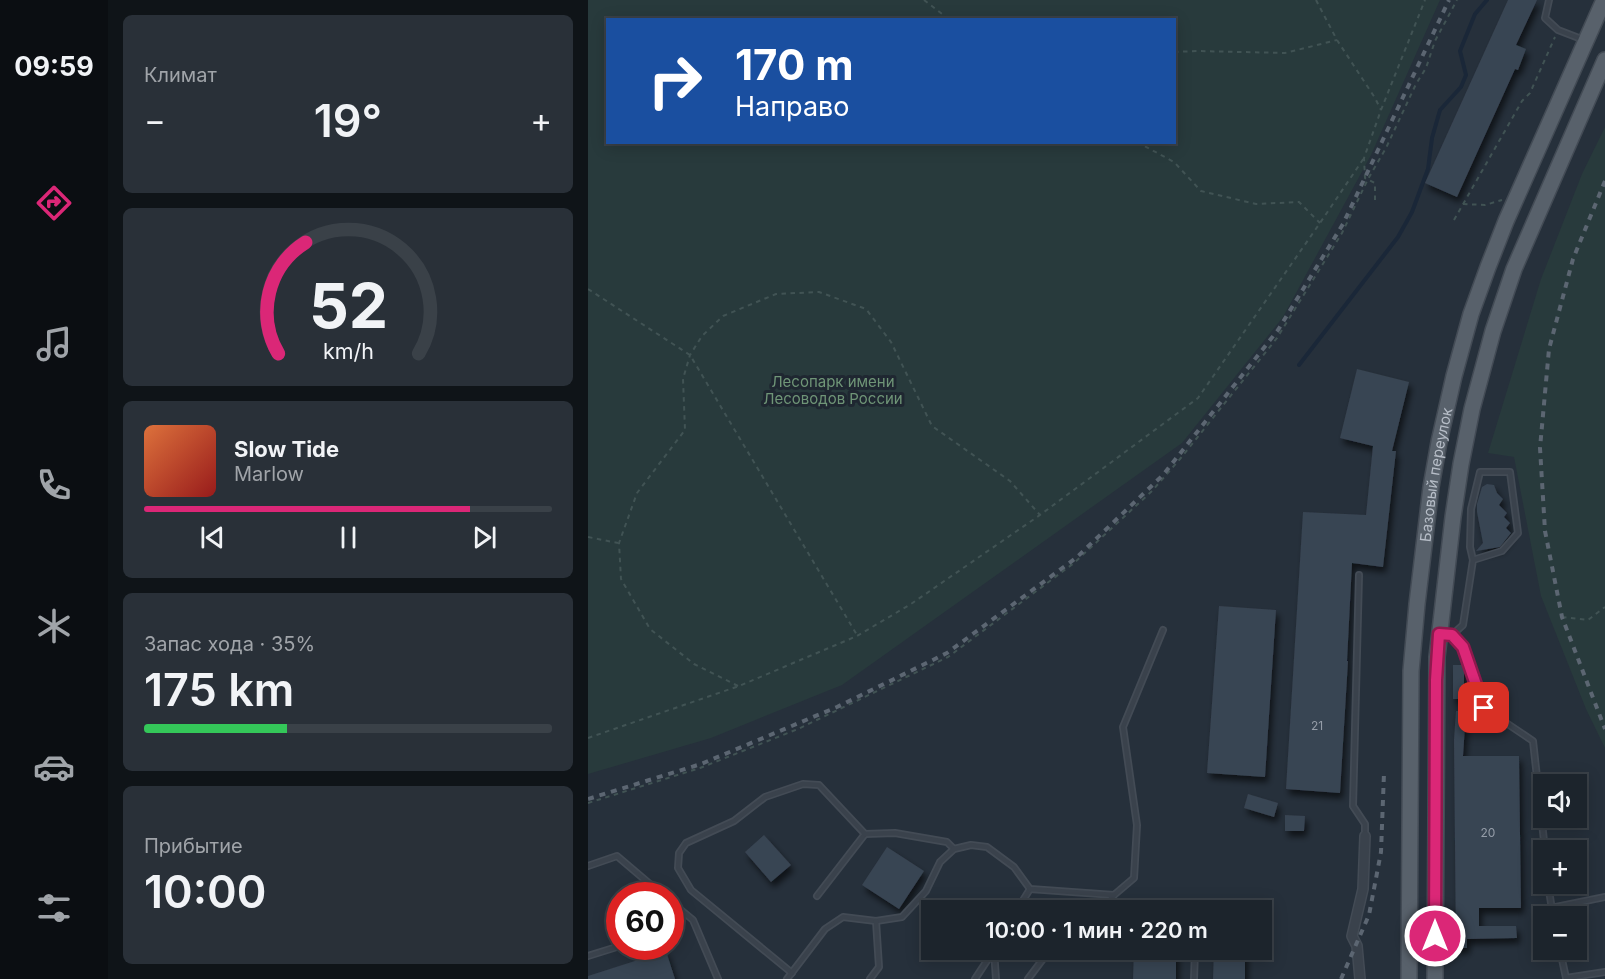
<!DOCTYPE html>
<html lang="ru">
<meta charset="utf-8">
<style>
:root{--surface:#1c242c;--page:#293038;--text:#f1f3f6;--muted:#a0a4a9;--line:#3a4148;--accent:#db2777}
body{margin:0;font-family:Inter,sans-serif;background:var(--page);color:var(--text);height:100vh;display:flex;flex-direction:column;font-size:22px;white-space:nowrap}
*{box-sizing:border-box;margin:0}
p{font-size:20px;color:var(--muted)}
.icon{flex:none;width:33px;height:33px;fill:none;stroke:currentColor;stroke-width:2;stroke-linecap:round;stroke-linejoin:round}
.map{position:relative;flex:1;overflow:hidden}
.drawer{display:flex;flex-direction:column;gap:15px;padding:15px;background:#0f1418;width:480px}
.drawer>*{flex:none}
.top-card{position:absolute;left:18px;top:18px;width:570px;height:126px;border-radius:0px;box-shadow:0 3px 15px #0003,0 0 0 2px var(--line);background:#1a4fa0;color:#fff;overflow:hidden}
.fabs{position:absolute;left:945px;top:774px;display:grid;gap:12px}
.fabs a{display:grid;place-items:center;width:54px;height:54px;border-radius:0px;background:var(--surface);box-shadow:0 3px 15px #0003,0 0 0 2px var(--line);font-size:30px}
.speed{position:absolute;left:18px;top:882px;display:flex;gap:12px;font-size:30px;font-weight:700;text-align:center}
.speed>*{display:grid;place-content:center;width:78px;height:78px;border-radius:50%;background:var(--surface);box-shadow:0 3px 15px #0003,0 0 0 2px var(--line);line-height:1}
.speed .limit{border:9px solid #d22;background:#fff;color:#111}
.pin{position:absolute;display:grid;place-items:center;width:51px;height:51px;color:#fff;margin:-26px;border-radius:12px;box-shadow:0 3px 9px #0006}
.me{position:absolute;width:66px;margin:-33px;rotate:0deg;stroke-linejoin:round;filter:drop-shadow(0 0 4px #0008)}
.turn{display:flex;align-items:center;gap:21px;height:126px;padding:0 30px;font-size:27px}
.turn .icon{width:78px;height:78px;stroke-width:2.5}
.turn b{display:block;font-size:42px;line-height:51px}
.big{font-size:45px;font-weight:600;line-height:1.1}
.drawer .tile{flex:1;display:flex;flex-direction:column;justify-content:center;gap:9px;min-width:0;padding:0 21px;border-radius:9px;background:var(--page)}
.drawer .dial{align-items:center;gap:0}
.dial svg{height:156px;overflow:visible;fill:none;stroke:var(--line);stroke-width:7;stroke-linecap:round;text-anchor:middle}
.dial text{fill:var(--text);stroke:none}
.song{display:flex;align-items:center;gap:18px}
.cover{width:72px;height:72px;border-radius:9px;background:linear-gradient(135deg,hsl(20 70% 55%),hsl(0 70% 35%))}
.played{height:6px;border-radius:3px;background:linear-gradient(90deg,var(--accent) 80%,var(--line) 80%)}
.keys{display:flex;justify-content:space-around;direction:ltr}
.heat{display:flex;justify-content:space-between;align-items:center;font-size:33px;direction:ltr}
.charge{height:9px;border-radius:4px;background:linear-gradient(90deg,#34c759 35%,var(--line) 0)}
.trip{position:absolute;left:333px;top:900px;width:351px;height:60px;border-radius:0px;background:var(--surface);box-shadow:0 3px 15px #0003,0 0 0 2px var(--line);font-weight:600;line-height:60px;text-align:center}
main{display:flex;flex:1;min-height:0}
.dock{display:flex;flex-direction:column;width:108px;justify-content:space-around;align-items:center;background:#0b0e12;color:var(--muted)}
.dock .icon{width:42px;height:42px}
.dock .active{color:var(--accent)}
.dock b{font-size:27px;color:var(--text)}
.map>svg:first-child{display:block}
</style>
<main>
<nav class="dock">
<b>09:59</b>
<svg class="icon active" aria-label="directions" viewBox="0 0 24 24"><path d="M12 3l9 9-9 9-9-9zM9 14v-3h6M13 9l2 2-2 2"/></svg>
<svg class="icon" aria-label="music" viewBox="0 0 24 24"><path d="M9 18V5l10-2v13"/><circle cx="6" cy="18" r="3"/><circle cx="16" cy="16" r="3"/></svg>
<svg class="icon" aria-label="phone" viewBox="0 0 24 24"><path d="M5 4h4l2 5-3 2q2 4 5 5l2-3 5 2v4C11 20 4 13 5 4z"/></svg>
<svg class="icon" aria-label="climate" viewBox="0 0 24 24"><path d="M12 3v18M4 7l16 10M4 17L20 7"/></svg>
<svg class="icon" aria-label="car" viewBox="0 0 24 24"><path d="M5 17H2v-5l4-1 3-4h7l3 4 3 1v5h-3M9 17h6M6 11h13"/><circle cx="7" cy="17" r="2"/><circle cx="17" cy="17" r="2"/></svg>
<svg class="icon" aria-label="filters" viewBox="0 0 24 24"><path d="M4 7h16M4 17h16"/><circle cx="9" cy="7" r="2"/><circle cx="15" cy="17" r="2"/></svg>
</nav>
<section class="drawer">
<div class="tile"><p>Климат</p>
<div class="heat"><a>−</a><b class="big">19°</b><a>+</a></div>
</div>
<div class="tile dial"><svg viewBox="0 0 100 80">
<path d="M14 69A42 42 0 1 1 86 69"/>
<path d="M14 69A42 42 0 0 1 28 12" stroke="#db2777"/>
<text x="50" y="56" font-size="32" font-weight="700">52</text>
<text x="50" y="72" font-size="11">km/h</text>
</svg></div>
<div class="tile">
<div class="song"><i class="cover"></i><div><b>Slow Tide</b><p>Marlow</p></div></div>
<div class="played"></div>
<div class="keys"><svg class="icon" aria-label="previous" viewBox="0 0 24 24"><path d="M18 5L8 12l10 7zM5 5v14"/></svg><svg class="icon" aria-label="pause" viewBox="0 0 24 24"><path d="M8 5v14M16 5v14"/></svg><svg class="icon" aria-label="next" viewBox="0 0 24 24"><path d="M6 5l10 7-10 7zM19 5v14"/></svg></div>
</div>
<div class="tile"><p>Запас хода · 35%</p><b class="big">175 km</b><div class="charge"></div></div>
<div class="tile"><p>Прибытие</p><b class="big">10:00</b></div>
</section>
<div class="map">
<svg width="1017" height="979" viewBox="0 0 1017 979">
<defs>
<filter id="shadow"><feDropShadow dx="3" dy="5.5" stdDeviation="3" flood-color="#0009"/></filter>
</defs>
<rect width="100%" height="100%" fill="#26303b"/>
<g fill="#283a3c" fill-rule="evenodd">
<path d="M0,0H852L783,155L695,317L594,443L254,685L123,738L0,774ZM20,20H586V142H20Z"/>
<polygon points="1017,127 1017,748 998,709 953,596 926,457 900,453 953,279 994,174"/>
</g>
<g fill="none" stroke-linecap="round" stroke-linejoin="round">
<polyline stroke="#1a2738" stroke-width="4" points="711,365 810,237 824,212 840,169 844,138 852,110 873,87 878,75 872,51 887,14 899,0"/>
</g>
<g fill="#394452" filter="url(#shadow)">
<polygon points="920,0 949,0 928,45 938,49 930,70 927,69 869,197 837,183"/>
<polygon points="769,369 821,382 804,451 808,451 795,567 764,563 759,661 760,661 752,793 698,789 715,512 778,515 785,446 752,438"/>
<polygon points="899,484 906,485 909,493 915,499 911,505 919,513 916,517 922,523 918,528 923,533 912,547 888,551 895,543 889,512 889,504 894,487"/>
<polygon points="631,606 688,610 677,777 619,773"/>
<rect x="865" y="665" width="11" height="34"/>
<polygon points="868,711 878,711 875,756 931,756 933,908 891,908 891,926 928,926 929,938 879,939 879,948 868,948 866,740"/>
<polygon points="660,794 690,803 686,817 656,808"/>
<polygon points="697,815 717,816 716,831 697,831"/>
<polygon points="176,835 203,865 183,882 157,852"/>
<polygon points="299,847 336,871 311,909 274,885"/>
<polygon points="546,950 588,950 588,979 545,979"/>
<polygon points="626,950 657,950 657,979 625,979"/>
<polygon points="78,951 87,979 0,979 0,976"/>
</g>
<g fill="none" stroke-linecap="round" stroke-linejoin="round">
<g stroke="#434b55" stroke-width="8">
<g id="service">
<polyline points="961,0 957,18 970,30 996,40"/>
<polyline points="771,575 765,806 777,824 777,836"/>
<polyline points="854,634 864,635 875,647 896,708 945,741 957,850"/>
<polyline points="864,635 875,625 885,560 882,547 883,509 892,472 922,472 930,533 914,551 885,560"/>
<polyline points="0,866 29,856 76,896"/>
<polyline points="960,884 965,916"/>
<polyline points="229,896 277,834"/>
<polyline points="82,901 105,920 130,979"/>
<polyline points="963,908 1017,897"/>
<polyline points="429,910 442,889"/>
<polyline points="513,910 526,895"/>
<polyline points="406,950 408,979"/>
<polyline points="972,950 978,978 1017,972"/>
<polyline points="0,956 32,946"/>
<polyline points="204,973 103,890 90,868 91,853 98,843 146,821 177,797 215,784 231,785 277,834 307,833 359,842 366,849"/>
<polyline points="199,979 237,929 255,917 288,921 314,917 338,891 352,862 366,849 383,845 399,847 426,867 442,889 526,895 546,878 549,825 535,727 575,630"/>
<polyline points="282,979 291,967 288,921"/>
<polyline points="387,979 406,950"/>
<polyline points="440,979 455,959 474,950"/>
<polyline points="606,979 607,950"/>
</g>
</g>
<g stroke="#434b55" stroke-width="12">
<polyline id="minor" points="772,979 769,946 764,936 775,889 777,836"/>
</g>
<g stroke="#434b55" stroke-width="18">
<g id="primary">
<path id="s1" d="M821,979L823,671L829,604L843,487L851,442L866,376L883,314L900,267L918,221L1016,0"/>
<polyline points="847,979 849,657 865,517 873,464 884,409 905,331 926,269 1017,60"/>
</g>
</g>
<g stroke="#415354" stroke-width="2" stroke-dasharray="4.5 4.5" stroke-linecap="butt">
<polyline points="336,0 362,20"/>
<polyline points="728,0 749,40 787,98 793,110"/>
<polyline points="586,52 609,51 697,53 749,40"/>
<polyline points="549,142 586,162 613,191 668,204 711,202 732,223"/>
<polyline points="787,200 787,183 777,178 776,158 793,110 837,0"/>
<polyline points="875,204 897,205 914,200"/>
<polyline points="866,220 934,101 942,93 967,37"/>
<polyline points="0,289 102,355 269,635"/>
<polyline points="0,537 30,543"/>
<polyline points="974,617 1000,620 1017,607"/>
<polyline points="150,686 106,664 62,629 33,579 31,543 49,493 97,430 95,379 102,355 114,336 135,316 188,294 231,292 278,309 303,342 344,426 422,481 452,515"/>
<polyline points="0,738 151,686 269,636 323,604 452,515 610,398 732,223 776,158"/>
<polyline points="0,803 112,768 210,729 360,657 486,563 564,491 592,459 689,338 754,233 780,179 798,148 828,84 838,68 847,41 869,0"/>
</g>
<use href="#service" stroke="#3a424c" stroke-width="4.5"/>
<use href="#minor" stroke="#3a424c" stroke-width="9"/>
<use href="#primary" stroke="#58616b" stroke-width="15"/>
<g stroke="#5c6672" stroke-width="4" stroke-dasharray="6 6" stroke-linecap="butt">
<polyline points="1017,181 985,259 961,349 952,448 957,531 974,617 1017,729"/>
<polyline points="0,799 113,764 249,707 359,653 488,558 575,475 690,330 755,224 861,0"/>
<polyline points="753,979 781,915 793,852 796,773"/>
</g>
</g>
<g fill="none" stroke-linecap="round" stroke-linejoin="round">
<g stroke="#8e194d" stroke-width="15">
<polyline id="route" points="847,936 848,680 851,634 864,635 875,647 896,708"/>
</g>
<use href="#route" stroke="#db2777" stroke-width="10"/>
</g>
<g text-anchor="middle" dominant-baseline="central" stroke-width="6" stroke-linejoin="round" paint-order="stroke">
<g font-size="12" fill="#959da8">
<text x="729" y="725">21</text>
<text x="900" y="832">20</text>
</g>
<g font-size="15" fill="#6f9577" stroke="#1f2731">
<text x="245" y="381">Лесопарк имени<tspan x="245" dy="17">Лесоводов России</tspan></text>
</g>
<g font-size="15" fill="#b6bdc7" stroke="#1f2731">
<text stroke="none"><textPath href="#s1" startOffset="506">Базовый переулок</textPath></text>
</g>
</g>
</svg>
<div class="fabs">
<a><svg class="icon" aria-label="sound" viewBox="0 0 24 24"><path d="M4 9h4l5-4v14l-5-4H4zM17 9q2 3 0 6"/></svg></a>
<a>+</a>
<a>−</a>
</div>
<div class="speed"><div class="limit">60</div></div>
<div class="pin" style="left:896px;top:708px;background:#d93025"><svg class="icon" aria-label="arrive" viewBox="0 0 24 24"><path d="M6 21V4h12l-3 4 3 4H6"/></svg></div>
<svg class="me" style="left:847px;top:936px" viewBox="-20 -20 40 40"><circle r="17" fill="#db2777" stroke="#fff" stroke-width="3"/><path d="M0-11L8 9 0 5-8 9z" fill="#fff"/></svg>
<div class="trip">10:00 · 1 мин · 220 m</div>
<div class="top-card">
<div class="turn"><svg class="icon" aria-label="right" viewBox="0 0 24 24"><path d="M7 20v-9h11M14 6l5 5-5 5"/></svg><div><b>170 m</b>Направо</div></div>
</div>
</div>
</main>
